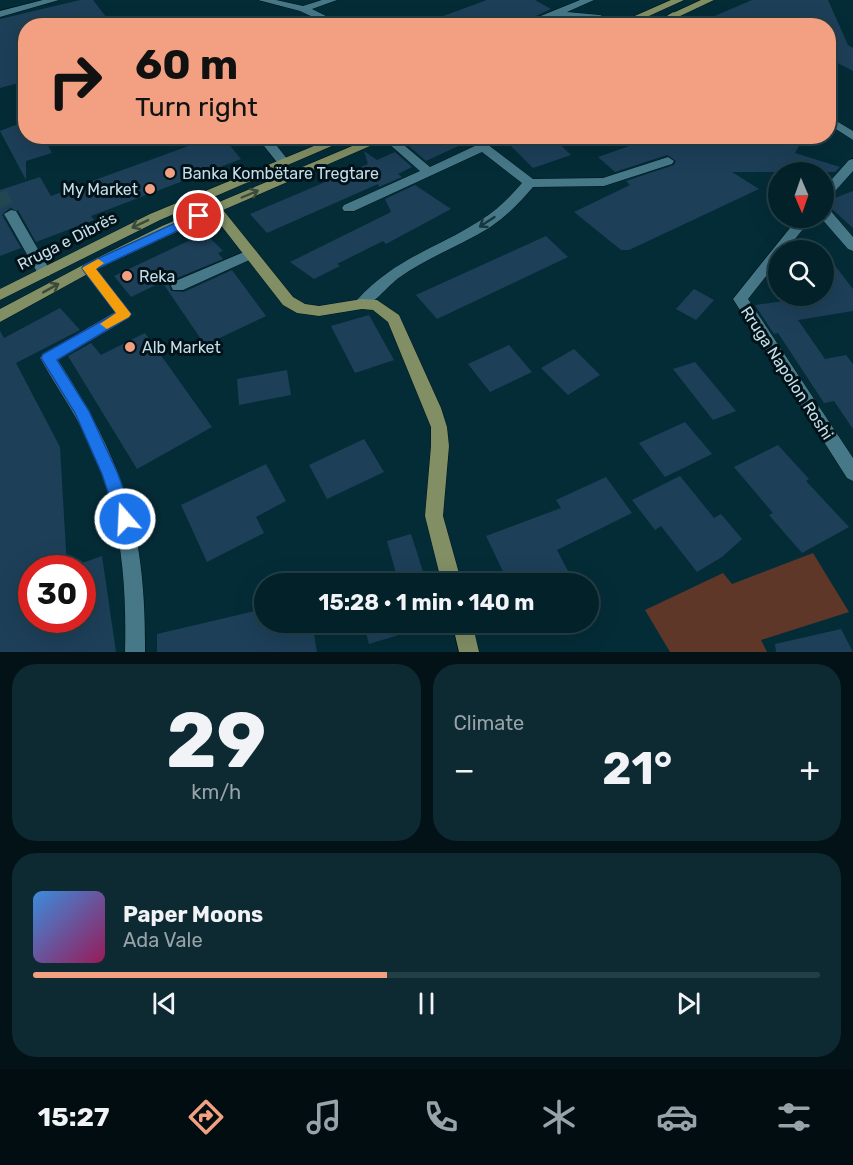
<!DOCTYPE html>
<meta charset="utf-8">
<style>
:root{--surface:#032129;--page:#0d2931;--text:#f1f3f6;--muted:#97a3a8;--line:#243e46;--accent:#f2a081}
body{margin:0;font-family:Rubik,sans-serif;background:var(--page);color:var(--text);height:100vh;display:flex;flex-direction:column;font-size:22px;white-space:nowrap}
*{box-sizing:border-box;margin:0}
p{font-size:20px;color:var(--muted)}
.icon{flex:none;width:33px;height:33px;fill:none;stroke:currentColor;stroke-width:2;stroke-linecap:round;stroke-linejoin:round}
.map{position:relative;height:652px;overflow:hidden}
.side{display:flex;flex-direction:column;gap:12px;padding:12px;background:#021217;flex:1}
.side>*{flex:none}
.banner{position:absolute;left:18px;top:18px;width:818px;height:126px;border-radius:24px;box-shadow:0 6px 24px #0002,0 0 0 2px var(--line);background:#f2a081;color:#111;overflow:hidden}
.needle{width:39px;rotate:178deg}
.buttons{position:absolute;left:768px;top:162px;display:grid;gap:12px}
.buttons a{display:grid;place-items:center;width:66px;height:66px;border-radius:50%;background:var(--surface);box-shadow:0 6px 24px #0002,0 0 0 2px var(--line);font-size:30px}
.speed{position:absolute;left:18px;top:555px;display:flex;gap:12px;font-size:30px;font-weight:700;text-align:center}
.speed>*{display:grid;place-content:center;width:78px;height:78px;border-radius:50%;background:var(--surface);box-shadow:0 6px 24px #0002,0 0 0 2px var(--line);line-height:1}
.speed .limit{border:9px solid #d22;background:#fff;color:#111}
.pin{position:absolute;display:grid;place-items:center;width:51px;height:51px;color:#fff;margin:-26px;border:3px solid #fff;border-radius:50%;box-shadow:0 2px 6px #0007}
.me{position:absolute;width:66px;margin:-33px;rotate:341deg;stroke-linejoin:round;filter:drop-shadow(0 0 4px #0008)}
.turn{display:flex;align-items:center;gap:21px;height:126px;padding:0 18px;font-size:27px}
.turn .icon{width:78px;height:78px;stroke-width:2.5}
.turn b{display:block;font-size:42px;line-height:51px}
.big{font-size:45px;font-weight:700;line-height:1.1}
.side .widget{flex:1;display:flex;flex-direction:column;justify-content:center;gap:9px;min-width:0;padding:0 21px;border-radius:24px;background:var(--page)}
.side .dial{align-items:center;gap:0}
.dial b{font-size:78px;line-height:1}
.song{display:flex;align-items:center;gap:18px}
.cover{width:72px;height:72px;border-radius:9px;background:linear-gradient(135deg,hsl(210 70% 55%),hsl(330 70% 35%))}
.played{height:6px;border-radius:3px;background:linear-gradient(90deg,var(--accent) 45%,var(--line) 45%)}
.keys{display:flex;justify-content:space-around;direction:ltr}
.heat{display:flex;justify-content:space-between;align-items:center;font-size:33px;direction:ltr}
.side .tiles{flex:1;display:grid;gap:12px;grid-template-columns:1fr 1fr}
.widget:last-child{grid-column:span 2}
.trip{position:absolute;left:254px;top:573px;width:345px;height:60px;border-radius:30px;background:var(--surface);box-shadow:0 6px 24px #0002,0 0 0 2px var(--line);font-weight:700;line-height:60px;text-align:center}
.tabs{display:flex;height:96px;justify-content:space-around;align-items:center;background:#010d10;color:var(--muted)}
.tabs .icon{width:42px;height:42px}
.tabs .on{color:var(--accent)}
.tabs b{font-size:27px;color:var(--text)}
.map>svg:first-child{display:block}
</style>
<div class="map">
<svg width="853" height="652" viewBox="0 0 853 652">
<rect width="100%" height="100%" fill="#042c37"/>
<polygon fill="#5f3728" points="813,553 849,612 761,640 767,652 670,652 645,610 723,573 732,584"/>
<g fill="#1d3f58">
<polygon points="80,0 93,0 113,26 26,26 26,81 0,88 0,19"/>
<polygon points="487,0 535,0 551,9 514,26 424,26 424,23"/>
<polygon points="752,0 828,0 848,45 853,48 853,71 828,58 828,26 696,24"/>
<polygon points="556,18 571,20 581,26 538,26"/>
<polygon points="26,121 26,136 43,136 52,153 26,161 26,180 0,131"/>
<polygon points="216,136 222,136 241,159 91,216 94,220 36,242 18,210 10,208 2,215 21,248 0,256 0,190 40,177 51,196"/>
<polygon points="429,136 480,136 426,161 409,146"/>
<polygon points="501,136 551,136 571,155 533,168"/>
<polygon points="658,136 804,136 795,153 840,167 835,172 732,172 759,189 629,250 621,250 574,212 630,185 626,181 674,165 676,161 667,155 615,172 598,157"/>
<polygon points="364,151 377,160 395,152 412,167 398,174 402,177 379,187 378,184 267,233 250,214 368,164"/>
<polygon points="415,185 451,209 386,244 383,241 337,264 340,266 314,279 290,262 391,212 385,199"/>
<polygon points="853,191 853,228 831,208 824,205 824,202"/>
<polygon points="205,233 223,251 218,253 223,259 172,280 169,285 171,291 184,292 232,270 266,316 205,345 162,282 131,297 114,276"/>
<polygon points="546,236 568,257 437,319 416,295"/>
<polygon points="824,251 853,289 853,311 798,320 825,359 846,355 853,364 853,429 834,401 824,403 778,333 774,334 755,305 824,296"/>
<polygon points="694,289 714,300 696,320 676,309"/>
<polygon points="60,308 80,330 16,363 60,447 67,568 32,568 32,620 82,620 82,563 102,556 116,652 0,652 0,331 4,338"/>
<polygon points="369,315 394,360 355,373 331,326"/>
<polygon points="145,333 212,427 137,469 68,356 91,343 101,355"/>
<polygon points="509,345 532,372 490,392 468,364"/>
<polygon points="574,349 600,375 568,395 541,368"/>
<polygon points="695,362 736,411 713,420 673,369"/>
<polygon points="287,370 291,395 239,405 237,379"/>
<polygon points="685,422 712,454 665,477 639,443"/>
<polygon points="364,439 384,472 327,499 309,465"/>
<polygon points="778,445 809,479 806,481 849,527 802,553 769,515 773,513 734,467"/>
<polygon points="266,464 286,501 256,517 264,533 207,562 181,505"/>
<polygon points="680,476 714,518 721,514 742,539 722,557 697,572 661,526 655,530 632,500"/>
<polygon points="606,477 632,513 557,550 568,571 537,584 509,584 486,536 561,508 556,500"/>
<polygon points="411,534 427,584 399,584 387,541"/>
<polygon points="264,609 264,622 312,622 317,652 157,652 157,634"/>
<polygon points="363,622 424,622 425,627 369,644"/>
<polygon points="841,629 853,652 776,652 775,644"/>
</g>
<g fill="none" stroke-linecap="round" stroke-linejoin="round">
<polyline stroke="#214751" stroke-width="14" stroke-dasharray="14 7" stroke-linecap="butt" points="0,193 11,214"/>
<g stroke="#00131a" stroke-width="1">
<g id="minor">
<polygon points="43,0 59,0 0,17 0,11"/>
<polygon points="258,0 276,0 303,6 322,0 337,0 312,9 346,26 332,26 300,11"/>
<polygon points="580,0 594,0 567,12 600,15 626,26 611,26 598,21 556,16 531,26 516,26"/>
<polygon points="673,12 676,13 695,26 682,26 670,17 668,15"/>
<polygon points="828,116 853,131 853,140 828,124"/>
<polygon points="256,136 269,136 288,160 288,166 280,166"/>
<path d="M380,136H393L430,167L479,144H487L533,179L603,178L668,157L674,161L672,164L604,186L533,187C520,202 506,217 489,228C460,246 428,257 400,277C388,285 369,311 357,308L355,304L357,300C395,258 436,249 481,220C497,210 510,197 522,183L482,152L354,211H344L342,208L344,205L420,171Z"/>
<polygon points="853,159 853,171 829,198 824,199 824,188 849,160"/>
<polygon points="824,208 829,209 853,237 853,251 848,249 821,218 824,218"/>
<polygon points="11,210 16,211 51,272 49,276 39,276 37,272 4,214"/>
<polygon points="798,218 812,218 786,250 778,250 778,261 748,299 853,458 853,481 847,478 733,299"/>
<polygon points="251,249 256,251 258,254 256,257 183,290 173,290 171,286 173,282"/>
<path d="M88,263L93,265L131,314L129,318L58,360C124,462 146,530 145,652H125C127,577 120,505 86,437C73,410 55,385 40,358L43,354L115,312L81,268Z"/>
</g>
</g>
<g stroke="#00131a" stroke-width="1">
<g id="major">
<polygon points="671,0 684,0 627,26 612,26"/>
<polygon points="701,0 714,0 659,26 645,26"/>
<polygon points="338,136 355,136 160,220 0,300 0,289 150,214"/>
<polygon points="376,136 393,136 223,210 293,297 305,304 319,306 362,299 377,300 399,315 441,408 447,427 449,446 443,516 462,584 442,584 425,516 431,446 431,427 388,322 373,310 362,309 319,316 297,313 283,305 213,215 93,271 0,322 0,309 83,265 162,226"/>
<polygon points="452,622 472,622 479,652 459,652"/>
</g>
</g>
<use href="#minor" fill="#477888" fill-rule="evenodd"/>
<use href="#major" fill="#828f64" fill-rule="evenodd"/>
</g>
<defs><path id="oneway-shaft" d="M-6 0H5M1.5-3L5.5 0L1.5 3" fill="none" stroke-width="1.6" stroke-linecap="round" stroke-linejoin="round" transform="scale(1.5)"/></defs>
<g stroke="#3b4a3b">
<use href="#oneway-shaft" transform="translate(250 194) rotate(-23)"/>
<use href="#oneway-shaft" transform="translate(140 224) rotate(154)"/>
<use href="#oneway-shaft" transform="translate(51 288) rotate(-29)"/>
</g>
<use stroke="#1a3640" href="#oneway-shaft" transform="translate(487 222) rotate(147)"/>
<polygon fill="#1a73e8" stroke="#114b97" stroke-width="1.5" points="199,212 205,216 203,219 96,269 131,314 129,317 57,360 89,411 118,474 134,519 131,525 125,527 119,525 102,474 75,413 41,358 43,354 116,313 84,271 82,268 84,265"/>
<polygon fill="#f59e0b" points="98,259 104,263 96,269 131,314 129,317 107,329 100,324 116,313 82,268"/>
<g fill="#f2a081" stroke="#011219" stroke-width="2">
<circle cx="170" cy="173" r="6"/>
<circle cx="150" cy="189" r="6"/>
<circle cx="127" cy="276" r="6"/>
<circle cx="130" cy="347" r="6"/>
</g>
<g text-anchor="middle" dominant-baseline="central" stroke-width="6" stroke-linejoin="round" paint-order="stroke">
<g font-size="16" fill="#c6dee7" stroke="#011219" text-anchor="start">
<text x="182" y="173">Banka Kombëtare Tregtare</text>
<text x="138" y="189" text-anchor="end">My Market</text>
<text x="139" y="276">Reka</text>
<text x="142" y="347">Alb Market</text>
</g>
<g font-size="16" fill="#c6dee7" stroke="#011219">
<text transform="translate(67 241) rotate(-27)">Rruga e Dibrës</text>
<text transform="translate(787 373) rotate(57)">Rruga Napolon Roshi</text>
</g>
</g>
</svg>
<div class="buttons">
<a><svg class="needle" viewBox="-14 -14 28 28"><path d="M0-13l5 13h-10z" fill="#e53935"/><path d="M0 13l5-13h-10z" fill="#97a3a8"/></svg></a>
<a><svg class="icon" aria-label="search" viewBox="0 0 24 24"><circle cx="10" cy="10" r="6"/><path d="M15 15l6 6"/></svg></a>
</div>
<div class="speed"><div class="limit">30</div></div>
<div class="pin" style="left:199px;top:216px;background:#d93025"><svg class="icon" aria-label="arrive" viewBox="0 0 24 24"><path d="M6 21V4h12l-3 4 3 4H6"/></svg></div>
<svg class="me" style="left:125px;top:519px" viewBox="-20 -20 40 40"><circle r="17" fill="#1a73e8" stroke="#fff" stroke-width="3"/><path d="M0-11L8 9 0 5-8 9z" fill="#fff"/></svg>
<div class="trip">15:28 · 1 min · 140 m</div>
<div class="banner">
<div class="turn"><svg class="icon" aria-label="right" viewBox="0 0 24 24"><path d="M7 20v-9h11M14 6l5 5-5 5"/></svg><div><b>60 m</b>Turn right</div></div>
</div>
</div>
<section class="side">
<div class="tiles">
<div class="widget dial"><b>29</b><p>km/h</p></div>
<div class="widget"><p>Climate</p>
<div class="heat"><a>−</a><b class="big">21°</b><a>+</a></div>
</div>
<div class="widget">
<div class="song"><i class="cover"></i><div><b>Paper Moons</b><p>Ada Vale</p></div></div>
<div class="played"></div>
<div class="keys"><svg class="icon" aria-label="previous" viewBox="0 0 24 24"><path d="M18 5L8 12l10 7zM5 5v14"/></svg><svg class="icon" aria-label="pause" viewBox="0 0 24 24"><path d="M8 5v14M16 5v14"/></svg><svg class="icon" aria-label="next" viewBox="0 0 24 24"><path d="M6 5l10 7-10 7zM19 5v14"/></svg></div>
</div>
</div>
</section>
<nav class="tabs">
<b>15:27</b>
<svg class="icon on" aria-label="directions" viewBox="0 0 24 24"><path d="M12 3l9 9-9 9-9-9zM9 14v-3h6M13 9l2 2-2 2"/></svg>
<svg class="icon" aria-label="music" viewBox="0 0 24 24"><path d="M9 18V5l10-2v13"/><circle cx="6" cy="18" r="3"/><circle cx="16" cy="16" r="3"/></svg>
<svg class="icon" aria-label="phone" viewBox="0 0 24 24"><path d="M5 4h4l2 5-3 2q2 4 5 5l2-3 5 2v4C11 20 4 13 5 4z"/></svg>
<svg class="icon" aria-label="climate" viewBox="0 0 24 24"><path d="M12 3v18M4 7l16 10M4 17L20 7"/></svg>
<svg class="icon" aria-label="car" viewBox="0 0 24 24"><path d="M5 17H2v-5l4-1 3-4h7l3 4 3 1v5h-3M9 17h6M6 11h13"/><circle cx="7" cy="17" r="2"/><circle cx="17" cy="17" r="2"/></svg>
<svg class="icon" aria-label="filters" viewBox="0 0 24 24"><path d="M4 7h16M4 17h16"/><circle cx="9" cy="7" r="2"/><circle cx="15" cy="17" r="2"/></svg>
</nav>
